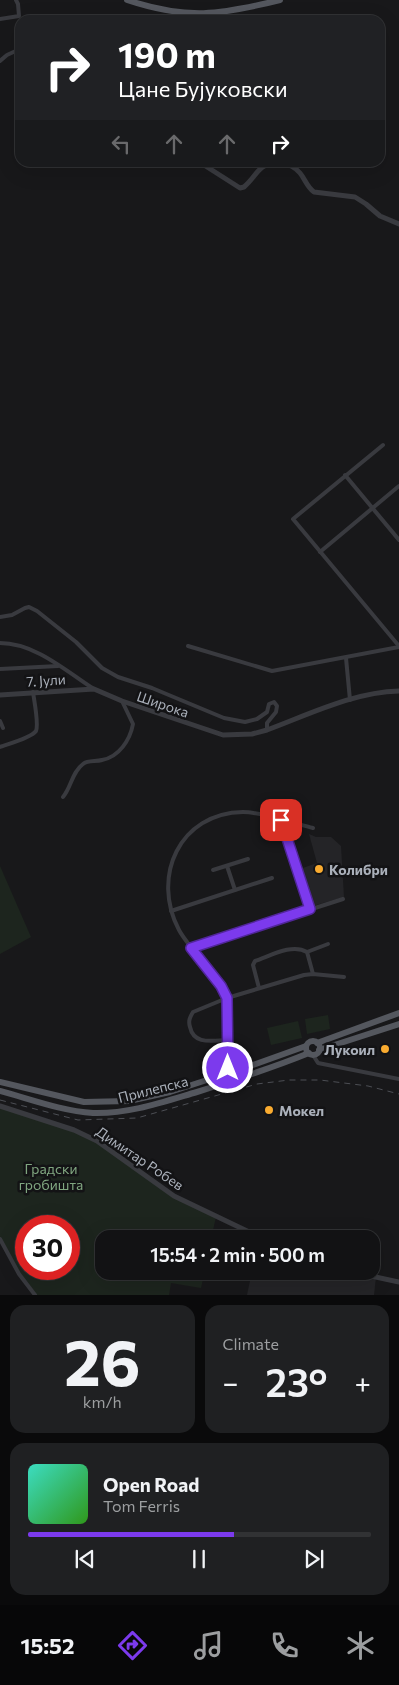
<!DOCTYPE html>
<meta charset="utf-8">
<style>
:root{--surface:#121214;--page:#1f2022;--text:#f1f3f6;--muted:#9c9ea0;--line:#313234;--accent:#7c3aed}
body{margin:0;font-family:Commissioner,sans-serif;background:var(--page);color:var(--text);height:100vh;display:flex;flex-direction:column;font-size:19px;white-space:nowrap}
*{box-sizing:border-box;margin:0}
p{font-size:16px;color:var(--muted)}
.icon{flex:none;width:28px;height:28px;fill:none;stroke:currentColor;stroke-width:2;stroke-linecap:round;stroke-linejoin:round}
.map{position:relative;height:1295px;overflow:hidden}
.drawer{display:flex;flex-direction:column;gap:10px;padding:10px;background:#0a0a0b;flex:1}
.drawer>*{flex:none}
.banner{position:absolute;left:15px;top:15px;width:370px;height:152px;border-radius:15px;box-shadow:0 5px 20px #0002,0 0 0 1px var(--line);background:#202124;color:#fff;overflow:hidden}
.speed{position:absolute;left:15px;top:1215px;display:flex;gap:10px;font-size:25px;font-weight:700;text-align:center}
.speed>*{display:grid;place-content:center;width:65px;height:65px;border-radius:50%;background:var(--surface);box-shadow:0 5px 20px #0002,0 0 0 1px var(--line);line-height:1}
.speed .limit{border:8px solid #d22;background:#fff;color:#111}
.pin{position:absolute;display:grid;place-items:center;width:42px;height:42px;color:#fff;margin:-21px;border-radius:10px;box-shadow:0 2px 8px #0006}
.me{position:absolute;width:55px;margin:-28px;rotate:0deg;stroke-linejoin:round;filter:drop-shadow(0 0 4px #0008)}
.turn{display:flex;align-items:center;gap:18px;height:105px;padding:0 20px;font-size:22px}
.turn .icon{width:65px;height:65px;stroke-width:2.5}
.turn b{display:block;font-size:35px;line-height:42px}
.lanes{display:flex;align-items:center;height:48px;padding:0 20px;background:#0003;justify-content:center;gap:25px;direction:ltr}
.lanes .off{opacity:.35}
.big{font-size:38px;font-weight:600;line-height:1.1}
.drawer .card{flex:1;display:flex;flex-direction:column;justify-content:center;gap:8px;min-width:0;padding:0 18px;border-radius:15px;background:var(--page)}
.drawer .dial{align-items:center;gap:0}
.dial b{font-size:65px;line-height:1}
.song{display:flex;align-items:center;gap:15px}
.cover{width:60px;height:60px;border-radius:8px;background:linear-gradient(135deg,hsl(170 70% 55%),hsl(110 70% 35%))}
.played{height:5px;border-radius:2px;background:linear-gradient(90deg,var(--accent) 60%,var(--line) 60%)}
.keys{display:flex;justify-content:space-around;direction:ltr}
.heat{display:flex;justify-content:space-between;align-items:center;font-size:28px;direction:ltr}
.drawer .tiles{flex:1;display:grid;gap:10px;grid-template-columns:1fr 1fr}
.card:last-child{grid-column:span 2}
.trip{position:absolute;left:95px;top:1230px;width:285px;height:50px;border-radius:15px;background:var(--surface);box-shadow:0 5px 20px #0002,0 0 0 1px var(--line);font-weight:600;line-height:50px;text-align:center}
.menu{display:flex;height:80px;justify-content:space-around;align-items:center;background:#070708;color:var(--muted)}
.menu .icon{width:35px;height:35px}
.menu .selected{color:var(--accent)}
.menu b{font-size:22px;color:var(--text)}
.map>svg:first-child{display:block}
</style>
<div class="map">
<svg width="399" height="1295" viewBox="0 0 399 1295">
<rect width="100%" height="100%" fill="#18181a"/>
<g fill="#242427">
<polygon points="309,834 316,837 331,837 341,846 344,897 313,906 310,905 300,869 317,863"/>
<polygon points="252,1271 348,1271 376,1277 374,1295 247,1295"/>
</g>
<g fill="#1d251e" fill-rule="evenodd">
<polygon points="0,866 31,937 0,954"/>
<polygon points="328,1015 330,1029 307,1034 305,1019"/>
<polygon points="298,1021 302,1038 271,1045 267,1028"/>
<path d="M0,1106L74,1130L97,1141L174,1196L216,1217L211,1239H104V1271H205L201,1288L171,1283L169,1295H35L19,1274L0,1239ZM26,1226H69V1269H26Z"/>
</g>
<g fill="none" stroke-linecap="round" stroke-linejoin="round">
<g stroke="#393a3f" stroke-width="4">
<polyline points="0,19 19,16 18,4 16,0"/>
<polyline points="0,61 7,55 20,49"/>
<polyline points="383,445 293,519 399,646"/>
<polyline points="345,475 399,540"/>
<polyline points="320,552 399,486"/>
<polyline points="0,617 12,615 25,608 29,607 37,611 76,642 102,668 118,677 152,688 224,718 245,722 257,719 267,712 269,704 274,702 277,706 276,712 267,723 267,730"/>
<path d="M0,643C35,643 66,671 94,689"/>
<polyline points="188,646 272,671 399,647"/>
<polyline points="346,658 350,700"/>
<polyline points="0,669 58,666"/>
<polyline points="0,721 3,728"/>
<path d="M0,747C8,744 31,738 36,731C39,724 34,700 33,692"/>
<path d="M63,797C71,788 72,772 83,764C88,760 96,762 102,760C119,757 130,740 133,724L122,701"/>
<polyline points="281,821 310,909"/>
<polyline points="227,866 235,890"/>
<polyline points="213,870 248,859"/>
<polyline points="171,911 272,878"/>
<polyline points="191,948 343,899"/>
<polyline points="307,952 328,944"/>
<path d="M259,988L253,965L255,961C270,956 292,943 307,952L313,974"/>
<path d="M229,1040C214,1040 194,1046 190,1027C188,1021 190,1017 193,1012L227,998L304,975L313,974L344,977"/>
<polyline points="313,1055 318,1063 399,1079"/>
<path d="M230,1082L228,1074C229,1057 232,1012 227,998C221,977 191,952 179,930C151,877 179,813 243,812C261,812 294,823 313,828"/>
<polyline points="0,1239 19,1274 35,1295"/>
</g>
<g stroke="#393a3f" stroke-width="5">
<path d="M203,162L204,165L240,188L244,187C259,174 258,161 282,164C289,164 295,167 300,173C305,179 307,187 314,192L355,197L366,204L380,216L399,224"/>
<path d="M0,695L94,689L122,701L223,735L252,734L267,730C310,714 354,692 399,691"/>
<polyline points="0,1106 74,1130 97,1141 174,1196 264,1239"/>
<polyline points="348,1271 399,1282"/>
</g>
<g stroke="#54575e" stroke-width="6">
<path d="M127,0C187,20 220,15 280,0"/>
<circle cx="313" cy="1048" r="7"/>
<polyline points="317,1043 399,1013"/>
<polyline points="319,1050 399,1024"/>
<polyline points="0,1082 84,1102 129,1101 170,1092 250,1066 306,1046"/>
<path d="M0,1091C30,1099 61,1111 93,1113C129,1114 163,1102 197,1092C235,1080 272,1068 309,1053"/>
</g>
<polyline stroke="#4c4e54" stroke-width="1" stroke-dasharray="6 5" stroke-linecap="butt" points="0,1100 78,1120 137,1118 257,1084 289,1080 320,1080 368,1086 399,1094"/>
</g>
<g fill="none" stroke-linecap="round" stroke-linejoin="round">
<g stroke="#51269a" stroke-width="12">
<polyline id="route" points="228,1068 227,998 221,986 191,948 310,909 281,820"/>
</g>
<use href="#route" stroke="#7c3aed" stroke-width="9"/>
</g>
<g fill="#f9ab30" stroke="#131315" stroke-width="2">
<circle cx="319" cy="869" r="5"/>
<circle cx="385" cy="1049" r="5"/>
<circle cx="269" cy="1110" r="5"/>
</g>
<g text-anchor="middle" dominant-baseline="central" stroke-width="5" stroke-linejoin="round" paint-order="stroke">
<g font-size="14" fill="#aab0ba" stroke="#131315">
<text transform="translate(46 680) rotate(-4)">7. Јули</text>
<text transform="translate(163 704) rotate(19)">Широка</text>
<text transform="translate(153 1089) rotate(-14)">Прилепска</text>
<text transform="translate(140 1158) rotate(34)">Димитар Робев</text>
</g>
<g font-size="14" font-weight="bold" fill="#aab0ba" stroke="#131315" text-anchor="start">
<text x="329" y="869">Колибри</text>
<text x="375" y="1049" text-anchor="end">Лукоил</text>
<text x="279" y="1110">Мокел</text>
</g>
<g font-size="14" fill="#80a680" stroke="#131315">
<text x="51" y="1168">Градски<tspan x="51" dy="16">гробишта</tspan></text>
</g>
</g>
</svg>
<div class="speed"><div class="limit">30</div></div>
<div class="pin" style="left:281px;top:820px;background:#d93025"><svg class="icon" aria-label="arrive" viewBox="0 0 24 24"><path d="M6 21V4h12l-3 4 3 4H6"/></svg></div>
<svg class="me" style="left:228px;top:1068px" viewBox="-20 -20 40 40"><circle r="17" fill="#7c3aed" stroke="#fff" stroke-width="3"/><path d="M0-11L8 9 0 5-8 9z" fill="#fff"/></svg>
<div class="trip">15:54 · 2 min · 500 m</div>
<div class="banner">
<div class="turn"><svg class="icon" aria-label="right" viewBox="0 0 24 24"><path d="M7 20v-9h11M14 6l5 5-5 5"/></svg><div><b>190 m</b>Цане Бујуковски</div></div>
<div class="lanes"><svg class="icon off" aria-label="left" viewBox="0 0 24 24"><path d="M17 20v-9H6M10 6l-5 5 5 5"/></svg><svg class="icon off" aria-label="ahead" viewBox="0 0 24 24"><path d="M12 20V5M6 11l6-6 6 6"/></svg><svg class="icon off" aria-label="ahead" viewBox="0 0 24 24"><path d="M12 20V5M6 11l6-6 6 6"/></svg><svg class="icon" aria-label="right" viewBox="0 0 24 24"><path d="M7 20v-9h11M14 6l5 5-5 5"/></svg></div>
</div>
</div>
<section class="drawer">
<div class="tiles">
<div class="card dial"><b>26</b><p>km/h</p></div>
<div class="card"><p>Climate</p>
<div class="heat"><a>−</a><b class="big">23°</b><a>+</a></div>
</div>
<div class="card">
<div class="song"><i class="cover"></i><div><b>Open Road</b><p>Tom Ferris</p></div></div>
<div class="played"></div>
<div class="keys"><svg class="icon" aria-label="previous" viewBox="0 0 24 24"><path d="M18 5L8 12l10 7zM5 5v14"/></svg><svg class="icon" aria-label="pause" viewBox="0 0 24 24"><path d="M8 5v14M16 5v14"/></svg><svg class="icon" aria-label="next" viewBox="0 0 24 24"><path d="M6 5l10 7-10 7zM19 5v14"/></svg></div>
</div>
</div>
</section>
<nav class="menu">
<b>15:52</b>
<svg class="icon selected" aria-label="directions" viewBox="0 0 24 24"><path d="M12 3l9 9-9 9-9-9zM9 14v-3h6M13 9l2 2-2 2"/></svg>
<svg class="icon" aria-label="music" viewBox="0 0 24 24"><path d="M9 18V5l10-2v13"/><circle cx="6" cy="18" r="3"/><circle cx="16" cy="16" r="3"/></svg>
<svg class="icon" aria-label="phone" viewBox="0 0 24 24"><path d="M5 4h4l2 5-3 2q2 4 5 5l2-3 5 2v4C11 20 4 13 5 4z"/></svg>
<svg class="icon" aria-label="climate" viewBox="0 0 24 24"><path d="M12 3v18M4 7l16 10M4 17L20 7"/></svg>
</nav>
